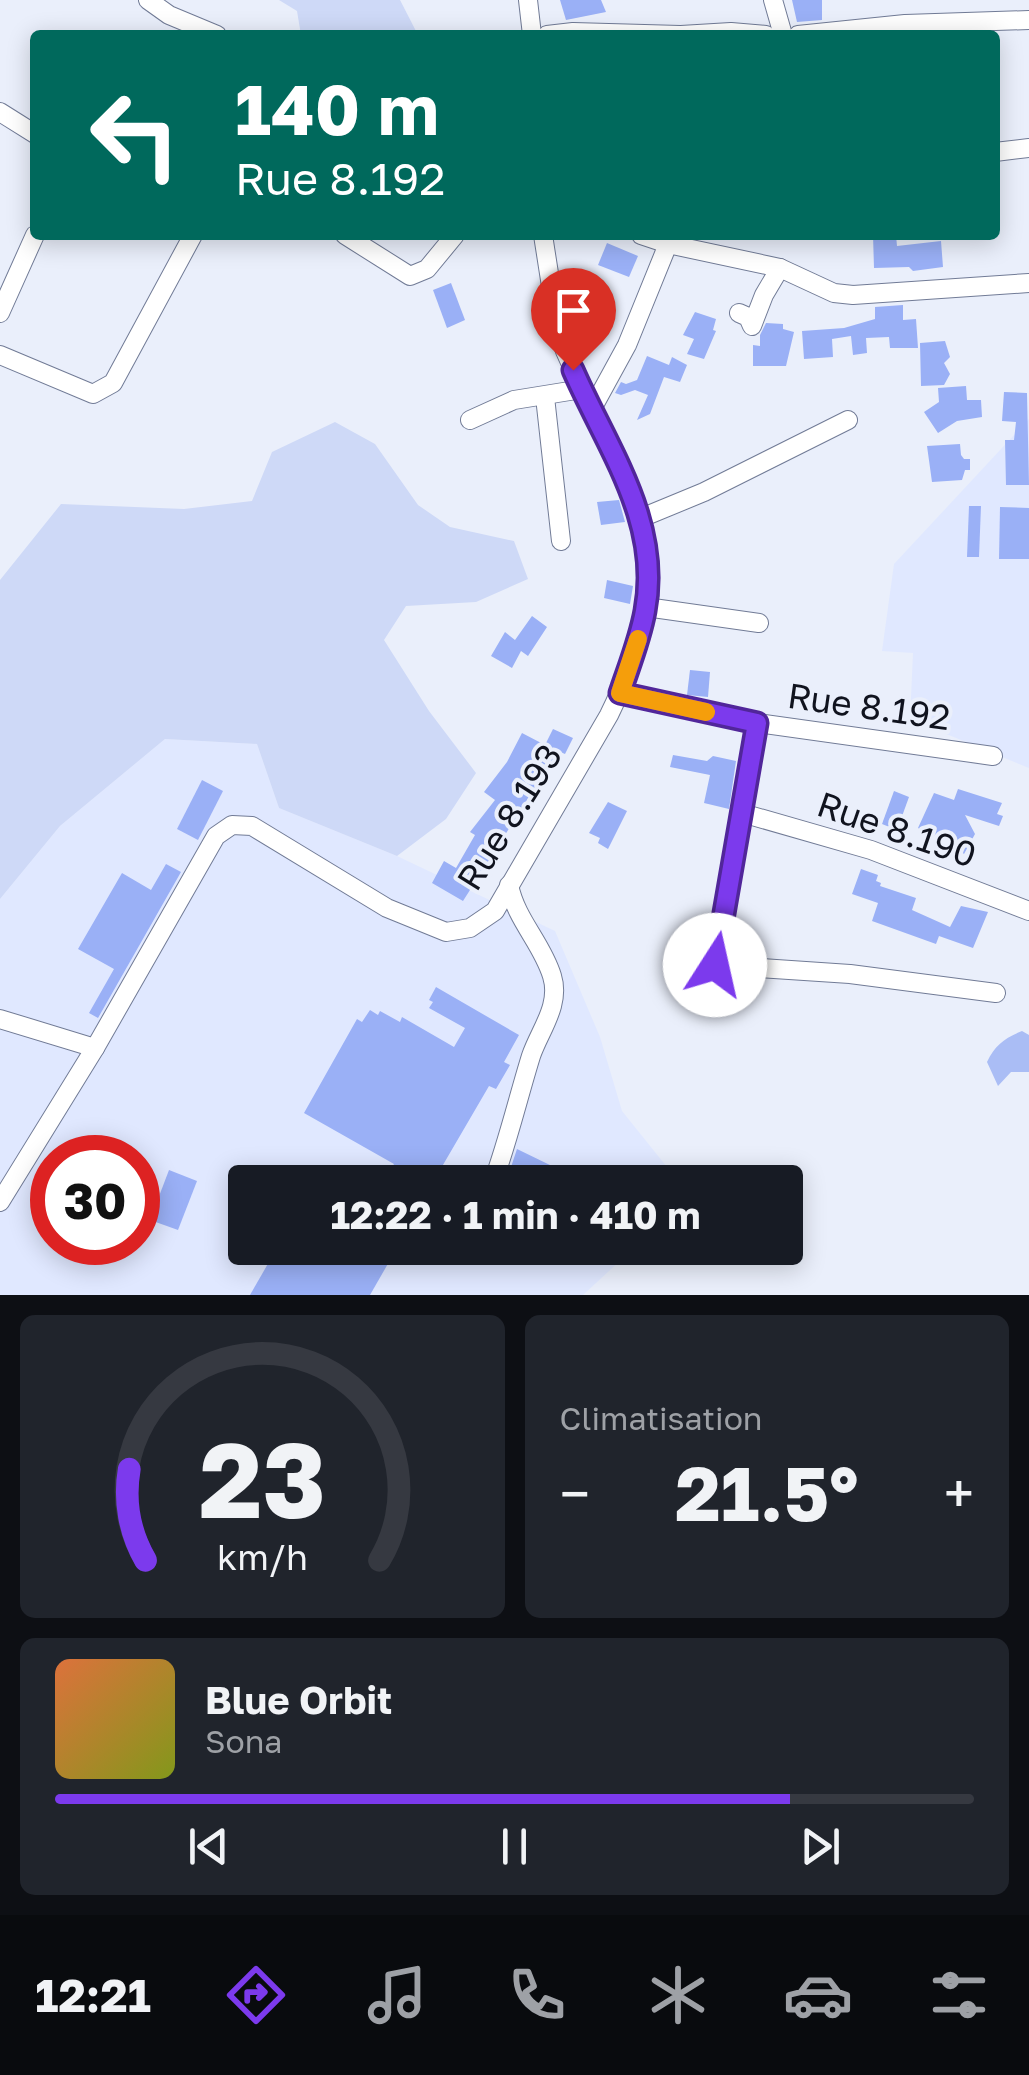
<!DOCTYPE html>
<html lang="fr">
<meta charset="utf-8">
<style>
:root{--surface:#171b24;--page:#20242c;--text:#f1f3f6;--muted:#9ea1a6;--line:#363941;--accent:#7c3aed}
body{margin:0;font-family:"Golos Text",sans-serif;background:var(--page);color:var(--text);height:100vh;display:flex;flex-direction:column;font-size:38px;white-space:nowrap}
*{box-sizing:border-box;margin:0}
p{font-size:32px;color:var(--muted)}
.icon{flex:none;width:55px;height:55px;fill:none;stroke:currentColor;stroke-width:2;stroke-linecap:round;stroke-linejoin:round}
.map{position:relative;height:1295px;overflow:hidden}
.panel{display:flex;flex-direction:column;gap:20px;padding:20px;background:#0d0f14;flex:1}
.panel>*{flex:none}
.guide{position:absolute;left:30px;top:30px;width:970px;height:210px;border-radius:10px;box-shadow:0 5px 25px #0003;background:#00695c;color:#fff;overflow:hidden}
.speed{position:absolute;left:30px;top:1135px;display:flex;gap:20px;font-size:50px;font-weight:700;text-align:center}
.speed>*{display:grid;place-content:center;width:130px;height:130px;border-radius:50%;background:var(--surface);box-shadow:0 5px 25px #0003;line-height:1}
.speed .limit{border:15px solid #d22;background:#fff;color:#111}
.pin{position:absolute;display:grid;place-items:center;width:85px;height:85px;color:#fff;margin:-102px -42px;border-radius:50% 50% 50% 0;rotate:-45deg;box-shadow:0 0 10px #0007}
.pin .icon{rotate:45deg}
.me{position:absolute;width:110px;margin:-55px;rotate:10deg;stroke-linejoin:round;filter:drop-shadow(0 0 8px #0008)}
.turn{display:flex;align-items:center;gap:35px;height:210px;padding:0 40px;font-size:45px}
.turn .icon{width:130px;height:130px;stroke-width:2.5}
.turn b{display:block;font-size:70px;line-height:85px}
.big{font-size:75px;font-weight:700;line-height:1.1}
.panel .widget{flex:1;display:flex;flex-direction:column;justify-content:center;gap:15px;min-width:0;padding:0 35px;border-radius:15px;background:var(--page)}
.panel .dial{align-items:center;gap:0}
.dial svg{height:260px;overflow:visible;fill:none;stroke:var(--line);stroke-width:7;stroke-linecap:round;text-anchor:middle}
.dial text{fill:var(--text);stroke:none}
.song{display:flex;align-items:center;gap:30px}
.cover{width:120px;height:120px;border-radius:15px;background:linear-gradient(135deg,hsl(20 70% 55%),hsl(70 70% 35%))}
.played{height:10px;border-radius:5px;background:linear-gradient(90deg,var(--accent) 80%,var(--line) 80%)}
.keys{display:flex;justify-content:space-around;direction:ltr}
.heat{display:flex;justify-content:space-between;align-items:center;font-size:55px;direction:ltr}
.panel .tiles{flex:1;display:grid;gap:20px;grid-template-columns:1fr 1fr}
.widget:last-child{grid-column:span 2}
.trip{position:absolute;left:228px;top:1165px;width:575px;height:100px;border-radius:10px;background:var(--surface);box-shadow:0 5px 25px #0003;font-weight:700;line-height:100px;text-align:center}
.dock{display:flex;height:160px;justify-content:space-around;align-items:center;background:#090b0e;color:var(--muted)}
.dock .icon{width:70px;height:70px}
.dock .current{color:var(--accent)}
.dock b{font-size:45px;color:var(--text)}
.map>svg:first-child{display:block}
</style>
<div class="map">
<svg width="1029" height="1295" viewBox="0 0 1029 1295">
<rect width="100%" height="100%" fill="#eaeffb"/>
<g fill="#e0e8ff" fill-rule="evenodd">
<polygon points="1029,419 1029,768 910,719 913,653 882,651 894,564"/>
<path d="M165,739L257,744L279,808L397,856L555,931L600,1037L622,1111L679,1182H245V1248H634L583,1295H0V899L60,826ZM52,1158H138V1242H52Z"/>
</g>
<g fill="#ced9f7">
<polygon points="279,0 400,0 418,35 301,35 297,11"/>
<polygon points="335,422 375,444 418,505 450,527 514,541 528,579 476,602 406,606 384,640 429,711 476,773 446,819 397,856 279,808 257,744 165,739 60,826 0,899 0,580 61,504 184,509 252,501 272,452"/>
</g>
<path fill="#aabdf5" d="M1022,1031L1029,1035V1072H1011L998,1086L987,1062C995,1045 1005,1038 1022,1031Z"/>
<g fill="#9ab0f6">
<polygon points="560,0 601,0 606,12 566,20"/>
<polygon points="792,0 822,0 822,20 797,22"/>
<polygon points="873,235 896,235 897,246 941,241 943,267 913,271 909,267 874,268"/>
<polygon points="607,243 638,256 629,277 598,265"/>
<polygon points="451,283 465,320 447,328 433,290"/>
<polygon points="903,305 903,320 916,319 918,348 890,348 889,337 866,338 867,353 853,355 851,336 832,339 833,357 804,359 802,331 844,328 875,319 875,307"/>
<polygon points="695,312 716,319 713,330 716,331 704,359 687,354 694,339 683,335"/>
<polygon points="766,323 783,324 783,329 794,332 786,366 753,366 753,345 760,346 760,335"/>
<polygon points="945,341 950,357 944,363 950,374 944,385 921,386 920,343"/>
<polygon points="647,356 669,365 672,357 687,365 680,382 664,377 650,414 637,420 648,395 635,390 621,395 615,393 621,382 626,384 637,380"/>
<polygon points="966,386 967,400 981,400 982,417 957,421 938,433 924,412 939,402 938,388"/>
<polygon points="1004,392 1027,393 1029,485 1006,485 1005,440 1014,440 1016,422 1002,421"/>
<polygon points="960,444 961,455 964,459 970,459 970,470 965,470 962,480 932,482 927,446"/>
<polygon points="619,500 625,522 601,525 597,502"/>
<polygon points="969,506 981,506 979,557 967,557"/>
<polygon points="1000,507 1029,508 1029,559 999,559"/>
<polygon points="607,580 633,586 630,604 604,598"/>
<polygon points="532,616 547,627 528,656 521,651 512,668 491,656 505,632 515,640"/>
<polygon points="690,670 710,672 708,697 687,695"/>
<polygon points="553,729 573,738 565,754 558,751 546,776 535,790 539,792 534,800 529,797 463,901 432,883 444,861 456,868 475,835 470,832 495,800 484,792 507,762 522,733 545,745"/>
<polygon points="673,755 707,761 713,756 736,761 729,809 704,803 710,775 670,767"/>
<polygon points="202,780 223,791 198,840 177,829"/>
<polygon points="958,789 1002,803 997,814 1003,816 999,826 965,815 975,834 964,854 946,838 937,837 918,828 934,793 954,800"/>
<polygon points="894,791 909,797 897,830 882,824"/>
<polygon points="608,802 627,811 608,849 598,843 600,838 589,833"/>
<polygon points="166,864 181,872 98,1018 89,1013 114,969 78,949 122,873 151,890"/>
<polygon points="861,869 878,875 876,881 881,883 880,886 916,898 912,910 950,927 961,906 988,912 973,948 939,936 936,944 872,921 878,903 852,894"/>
<polygon points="436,987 519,1035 504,1062 510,1065 496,1089 489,1086 433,1182 384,1182 394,1164 304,1113 357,1019 362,1022 370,1010 378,1015 380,1011 400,1022 402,1017 454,1047 465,1028 429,1008 433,1002 429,1000"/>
<polygon points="517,1149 552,1166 550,1171 568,1182 530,1182 523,1179 521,1182 506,1182"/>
<polygon points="169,1170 197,1181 178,1230 150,1220"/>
<polygon points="277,1248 397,1248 370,1295 250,1295"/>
</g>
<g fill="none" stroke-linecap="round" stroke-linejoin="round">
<g stroke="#717b96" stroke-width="20">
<g id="minor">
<polyline points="148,0 169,15 217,35"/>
<polyline points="528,0 532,35"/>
<polyline points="773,0 783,35"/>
<polyline points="547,35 573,32 680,35"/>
<polyline points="681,35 731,32 766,35"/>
<polyline points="798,35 905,24 1029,20"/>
<polyline points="0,112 35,134"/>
<polyline points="995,152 1029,148"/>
<polyline points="345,235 410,276 427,269 455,235"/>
<polyline points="641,235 668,244 780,268 834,293 853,295 1029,283"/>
<polyline points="0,313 35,235"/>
<polyline points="739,313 748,317 752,326 764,295 780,268"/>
<polyline points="0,355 93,394 113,383 193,235"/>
<polyline points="545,397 561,541"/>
<polyline points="592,409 627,345 668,244"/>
<polyline points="470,420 514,400 582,389"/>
<polyline points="641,518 704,492 848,420"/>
<polyline points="646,607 759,623"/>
<polyline points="620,693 757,723 993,756"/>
<polyline points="757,723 715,965 850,974 996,993"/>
<polyline points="742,813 871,850 1029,911"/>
<polyline points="0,1019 95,1048"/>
<path d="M493,1182C508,1141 518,1098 531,1056C540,1030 561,1005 552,976C542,943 516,920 509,885"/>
<path d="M0,1202L95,1048L216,836L232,825L252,826L387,908L446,932L470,928L495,911L609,715C688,554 629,496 565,351L558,331L543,235"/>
</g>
</g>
<use href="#minor" stroke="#fff" stroke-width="18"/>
</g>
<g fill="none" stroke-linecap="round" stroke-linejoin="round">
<g stroke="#51269a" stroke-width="25">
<path id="route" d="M573,370C607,448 662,522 645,611C640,639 629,666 620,693L757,723L715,965"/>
</g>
<use href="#route" stroke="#7c3aed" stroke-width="18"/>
<polyline stroke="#f59e0b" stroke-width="18" points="638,639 620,693 706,712"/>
</g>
<g text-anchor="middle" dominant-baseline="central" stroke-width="8" stroke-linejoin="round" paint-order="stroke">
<g font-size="35" fill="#10131e" stroke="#eaeffb">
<text transform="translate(869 706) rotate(8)">Rue 8.192</text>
<text transform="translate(509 817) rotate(-58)">Rue 8.193</text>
<text transform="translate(897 829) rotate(19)">Rue 8.190</text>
</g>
</g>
</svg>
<div class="speed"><div class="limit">30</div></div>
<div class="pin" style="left:573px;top:370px;background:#d93025"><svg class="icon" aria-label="arrive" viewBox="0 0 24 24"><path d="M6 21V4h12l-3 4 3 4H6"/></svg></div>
<svg class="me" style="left:715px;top:965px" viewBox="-20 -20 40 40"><circle r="19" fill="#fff"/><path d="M0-13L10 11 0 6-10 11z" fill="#7c3aed"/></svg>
<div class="trip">12:22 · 1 min · 410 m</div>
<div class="guide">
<div class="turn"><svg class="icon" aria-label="left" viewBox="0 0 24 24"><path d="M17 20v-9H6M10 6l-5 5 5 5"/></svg><div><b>140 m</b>Rue 8.192</div></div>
</div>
</div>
<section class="panel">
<div class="tiles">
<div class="widget dial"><svg viewBox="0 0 100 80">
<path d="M14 69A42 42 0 1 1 86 69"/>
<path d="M14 69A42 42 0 0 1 9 41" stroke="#7c3aed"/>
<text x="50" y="56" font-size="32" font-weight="700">23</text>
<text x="50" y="72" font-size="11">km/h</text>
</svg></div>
<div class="widget"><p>Climatisation</p>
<div class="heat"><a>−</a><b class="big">21.5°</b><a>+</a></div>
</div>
<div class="widget">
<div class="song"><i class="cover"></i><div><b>Blue Orbit</b><p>Sona</p></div></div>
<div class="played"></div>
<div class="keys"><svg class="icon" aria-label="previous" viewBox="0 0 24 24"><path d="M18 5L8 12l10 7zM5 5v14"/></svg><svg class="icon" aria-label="pause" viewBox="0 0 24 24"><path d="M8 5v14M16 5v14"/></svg><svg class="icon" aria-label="next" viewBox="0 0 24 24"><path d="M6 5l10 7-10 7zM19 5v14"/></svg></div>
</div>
</div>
</section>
<nav class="dock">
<b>12:21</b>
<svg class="icon current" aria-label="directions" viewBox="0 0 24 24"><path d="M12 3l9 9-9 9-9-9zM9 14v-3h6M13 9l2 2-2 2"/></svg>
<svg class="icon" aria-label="music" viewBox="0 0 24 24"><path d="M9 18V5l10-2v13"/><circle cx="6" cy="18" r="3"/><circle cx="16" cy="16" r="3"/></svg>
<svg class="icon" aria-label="phone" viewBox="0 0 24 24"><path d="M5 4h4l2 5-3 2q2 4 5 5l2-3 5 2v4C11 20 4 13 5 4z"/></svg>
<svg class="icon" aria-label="climate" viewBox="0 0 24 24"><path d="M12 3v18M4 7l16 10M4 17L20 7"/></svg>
<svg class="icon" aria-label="car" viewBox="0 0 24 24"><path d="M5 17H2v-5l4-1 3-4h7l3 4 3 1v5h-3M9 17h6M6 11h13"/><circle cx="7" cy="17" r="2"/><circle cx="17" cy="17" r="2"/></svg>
<svg class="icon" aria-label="filters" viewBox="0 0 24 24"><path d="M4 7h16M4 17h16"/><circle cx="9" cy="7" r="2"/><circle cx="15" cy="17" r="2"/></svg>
</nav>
